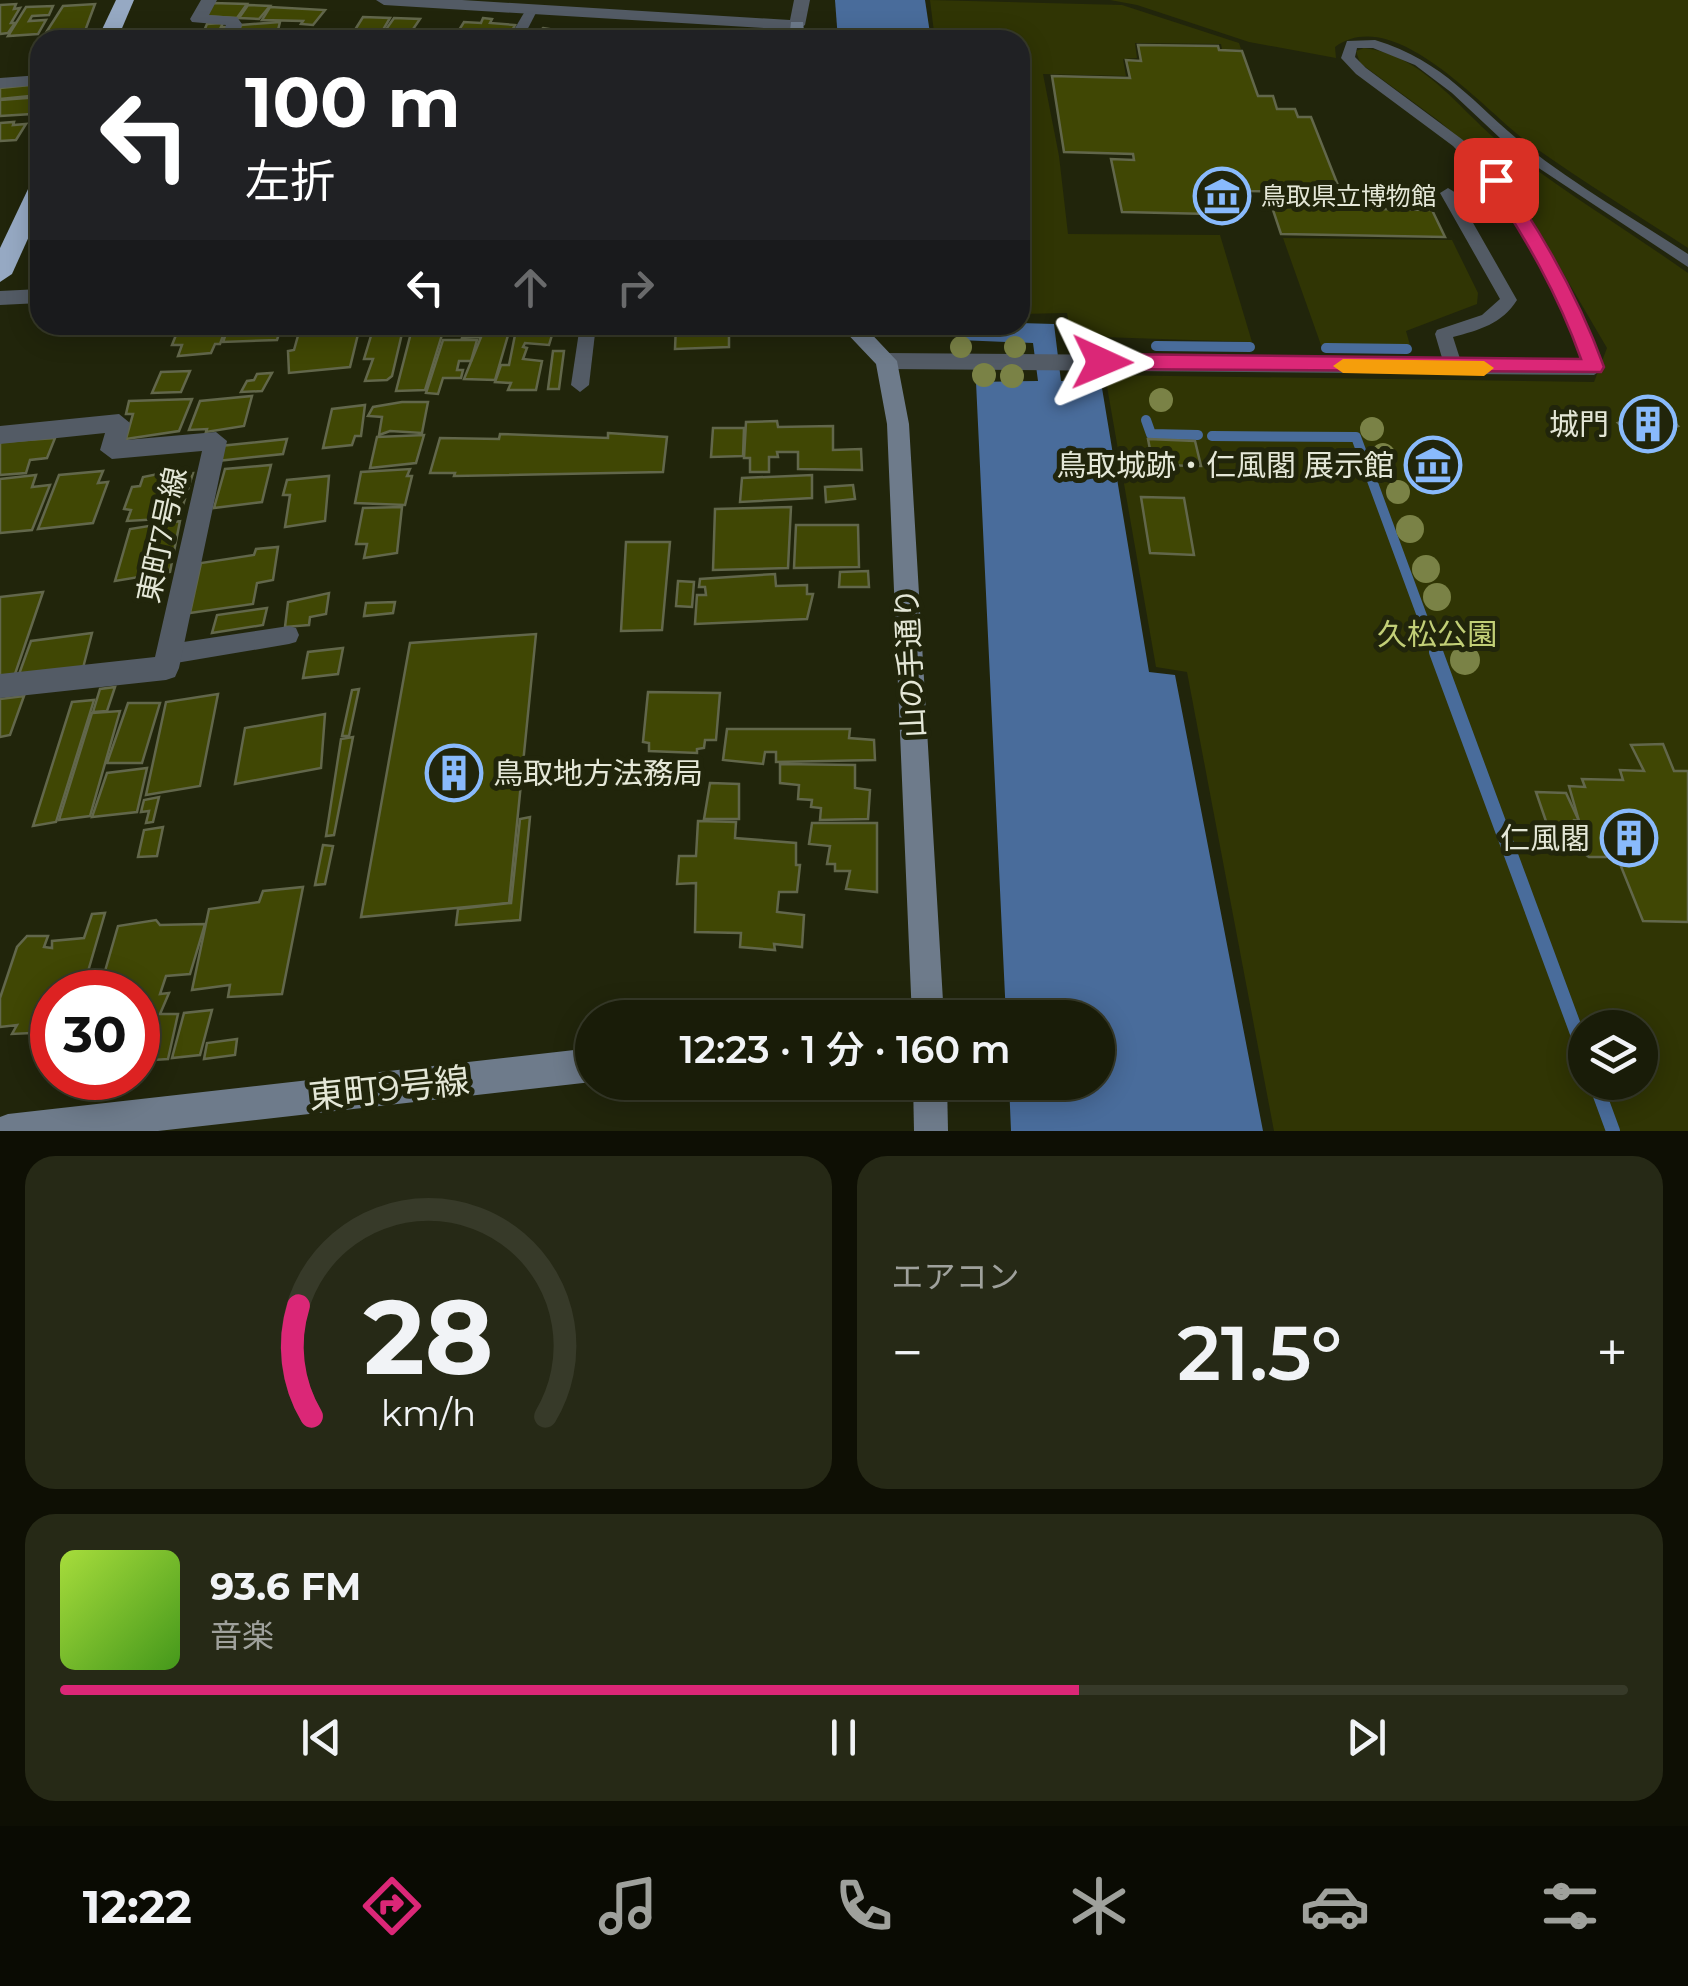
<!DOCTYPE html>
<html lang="ja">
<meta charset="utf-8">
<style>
:root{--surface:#191c08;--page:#262916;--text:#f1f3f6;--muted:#9fa19c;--line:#373a29;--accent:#db2777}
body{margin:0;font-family:Montserrat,"Noto Sans JP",sans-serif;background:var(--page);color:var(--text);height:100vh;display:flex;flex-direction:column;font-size:38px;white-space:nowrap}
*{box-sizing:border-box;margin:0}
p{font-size:32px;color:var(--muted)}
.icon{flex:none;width:55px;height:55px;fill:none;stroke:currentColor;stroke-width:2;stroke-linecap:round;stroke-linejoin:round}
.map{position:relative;height:1131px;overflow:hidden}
.side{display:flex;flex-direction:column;gap:25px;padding:25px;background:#0e0f04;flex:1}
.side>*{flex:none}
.guide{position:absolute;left:30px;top:30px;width:1000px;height:305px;border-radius:30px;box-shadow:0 5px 25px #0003,0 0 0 2px var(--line);background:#202124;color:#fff;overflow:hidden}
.fabs{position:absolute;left:1568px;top:1010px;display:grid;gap:20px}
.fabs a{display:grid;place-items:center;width:90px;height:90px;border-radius:50%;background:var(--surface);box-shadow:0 5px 25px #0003,0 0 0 2px var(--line);font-size:50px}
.speed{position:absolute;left:30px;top:970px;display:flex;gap:20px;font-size:50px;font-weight:700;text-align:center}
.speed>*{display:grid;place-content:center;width:130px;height:130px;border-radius:50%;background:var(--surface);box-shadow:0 5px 25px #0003,0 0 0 2px var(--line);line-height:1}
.speed .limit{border:15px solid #d22;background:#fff;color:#111}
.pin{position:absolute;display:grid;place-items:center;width:85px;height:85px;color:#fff;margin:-42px;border-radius:20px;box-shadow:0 5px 15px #0006}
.me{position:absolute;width:110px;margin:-55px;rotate:91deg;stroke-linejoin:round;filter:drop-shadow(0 0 8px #0008)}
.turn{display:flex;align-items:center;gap:35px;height:210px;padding:0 50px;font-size:45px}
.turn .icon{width:130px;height:130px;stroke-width:2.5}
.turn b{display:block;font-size:70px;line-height:85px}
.lanes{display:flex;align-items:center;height:95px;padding:0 50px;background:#0003;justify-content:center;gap:50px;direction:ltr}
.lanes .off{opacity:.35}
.big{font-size:75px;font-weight:600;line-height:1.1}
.side .tile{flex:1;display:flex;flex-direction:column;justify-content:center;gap:15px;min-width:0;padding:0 35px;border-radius:30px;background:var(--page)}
.side .dial{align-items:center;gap:0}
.dial svg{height:260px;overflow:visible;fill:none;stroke:var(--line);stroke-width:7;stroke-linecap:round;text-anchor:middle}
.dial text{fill:var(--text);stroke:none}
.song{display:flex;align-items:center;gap:30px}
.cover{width:120px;height:120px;border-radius:15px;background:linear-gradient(135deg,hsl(80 70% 55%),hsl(100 70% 35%))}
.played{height:10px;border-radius:5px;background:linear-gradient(90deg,var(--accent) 65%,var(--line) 65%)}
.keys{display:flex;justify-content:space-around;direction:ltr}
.heat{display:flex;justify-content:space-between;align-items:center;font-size:55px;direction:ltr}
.side .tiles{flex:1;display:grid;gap:25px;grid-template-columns:1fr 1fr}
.tile:last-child{grid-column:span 2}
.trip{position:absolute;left:575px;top:1000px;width:540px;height:100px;border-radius:50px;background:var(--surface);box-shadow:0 5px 25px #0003,0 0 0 2px var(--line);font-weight:600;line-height:100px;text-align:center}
.dock{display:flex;height:160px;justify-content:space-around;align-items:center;background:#0a0b03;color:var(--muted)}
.dock .icon{width:70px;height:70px}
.dock .on{color:var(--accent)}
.dock b{font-size:45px;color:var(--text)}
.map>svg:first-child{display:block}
</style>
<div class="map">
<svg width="1688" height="1131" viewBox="0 0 1688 1131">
<rect width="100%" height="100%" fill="#21250b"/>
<g fill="#303504" fill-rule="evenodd">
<polygon points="930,0 1122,5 1239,43 1241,49 1222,49 1221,44 1135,43 1137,58 1123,59 1126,76 1043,74 1059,156 1068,234 1220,235 1252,342 1071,336 1067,313 1020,314 1020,40 935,40"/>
<path d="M1110,0H1688V248C1637,215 1584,182 1534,147C1488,116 1397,2 1335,47L1336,58L1249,42L1137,5Z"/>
<path d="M1364,48C1429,56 1463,117 1512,152C1569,195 1630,232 1688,273V1131H1274L1187,672L1156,667L1105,375L1594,382L1607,348L1519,198L1495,169L1439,121L1360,63L1356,51ZM1585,1028H1640V1082H1585Z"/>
<polygon points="1283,238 1452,240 1478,293 1477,304 1406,331 1410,345 1321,345"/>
</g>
<g fill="#496c9b">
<polygon points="835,0 925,0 931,40 838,40"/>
<polygon points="1020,323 1054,324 1061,381 1101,382 1149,672 1175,675 1263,1131 1011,1131 1009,1083 1098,1082 1098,1018 1006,1017 976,382 1038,381 1033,343 959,340 956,325 906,325"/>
</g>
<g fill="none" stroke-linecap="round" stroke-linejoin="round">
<g stroke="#496c9b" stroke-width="10">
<polyline points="1156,346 1250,347"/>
<polyline points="1326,348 1407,349"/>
<polyline points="1146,420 1151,434 1198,435"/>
<polyline points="1212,436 1356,437 1436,654"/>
</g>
<g stroke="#496c9b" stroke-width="14">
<polyline points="1436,652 1585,1055"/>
<polyline points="1595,1082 1613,1131"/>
</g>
</g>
<g fill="#404704" stroke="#62674b" stroke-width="2.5">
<polygon points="212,3 247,4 237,18 202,16"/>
<polygon points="16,4 14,9 20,8 11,23 15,23 8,33 0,34 0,5"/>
<polygon points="95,4 85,31 47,31 63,6"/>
<polygon points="248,5 270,6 259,19 239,18"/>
<polygon points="53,6 49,15 32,16 29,21 46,20 38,34 8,36 26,7"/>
<polygon points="270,7 325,10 313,25 301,24 303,21 262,20"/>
<polygon points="363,17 390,18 380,35 353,33"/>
<polygon points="394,18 420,19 407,38 382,35"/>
<polygon points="483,18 492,19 490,23 515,25 507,40 454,38 464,22 481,23"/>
<polygon points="280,22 278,30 270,31 262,40 291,37 291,40 236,40 241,25"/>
<polygon points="223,23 221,27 226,27 221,40 200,40 207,24"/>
<polygon points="543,28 561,31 557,40 528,40 532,33 538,33"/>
<polygon points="189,30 187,34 193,34 191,40 150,40"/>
<polygon points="670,34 698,35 696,40 643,40"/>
<polygon points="1138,45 1218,46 1219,50 1242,51 1258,96 1273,96 1277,109 1295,109 1298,117 1311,117 1341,193 1250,191 1248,186 1202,185 1210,214 1122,212 1111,159 1134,160 1133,154 1064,152 1052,76 1130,78 1126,60 1141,61"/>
<polygon points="40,84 40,95 0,99 0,88"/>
<polygon points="40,97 32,114 0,116 0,100"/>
<polygon points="0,123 14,122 13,125 26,124 16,140 0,141"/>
<polygon points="1283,191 1299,192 1305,207 1278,207 1274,195 1284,195"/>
<polygon points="1272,207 1432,210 1445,237 1281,234"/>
<polygon points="180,325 227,325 220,344 215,344 211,353 178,356 182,345 172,345"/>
<polygon points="229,325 282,325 277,340 223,342"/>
<polygon points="301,325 360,326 350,367 289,373 288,351 294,350"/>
<polygon points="404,325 392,376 387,380 365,381 373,359 364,359 374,326"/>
<polygon points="413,325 445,325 425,390 396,391"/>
<polygon points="466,325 511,325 495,380 464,379 481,337 462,338"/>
<polygon points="517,325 555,325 549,345 525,343 523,347 527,348 523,359 542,361 536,390 508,390 511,383 495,382 501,365 509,365"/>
<polygon points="676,325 729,325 729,347 675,349"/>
<polygon points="443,340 477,340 471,361 459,361 457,370 463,370 461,378 443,378 438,394 426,393"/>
<polygon points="553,351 564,351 559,389 548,389"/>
<polygon points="190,371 181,392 152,393 161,372"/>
<polygon points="272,373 262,391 241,392 247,381 254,380 257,374"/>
<polygon points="252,396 244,426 206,432 207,429 189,430 200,401"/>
<polygon points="192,399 179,431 126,439 133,414 126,414 129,401"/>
<polygon points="402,402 428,402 422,433 390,431 379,435 382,417 368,416 373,407"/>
<polygon points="365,405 361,436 355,436 352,445 323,448 332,409"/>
<polygon points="1657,407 1678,426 1640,442 1618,423"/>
<polygon points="777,421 778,427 833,426 833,450 861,449 862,470 798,469 798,452 777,452 778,457 769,457 769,472 750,472 750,458 744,458 746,422"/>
<polygon points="713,428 744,428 743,456 711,457"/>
<polygon points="608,433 667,437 663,472 454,476 455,473 430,473 440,438 499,439 500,434 608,438"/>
<polygon points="424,435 416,463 370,468 377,437"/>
<polygon points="55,438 47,458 30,460 26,473 0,475 0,442"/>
<polygon points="287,439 283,454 217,461 220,446"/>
<polygon points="1148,439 1195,441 1201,466 1153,465"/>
<polygon points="271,465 262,502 214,508 225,469"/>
<polygon points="410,469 407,476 412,476 405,505 355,503 361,472"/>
<polygon points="178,470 176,474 193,473 179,518 127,521 131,510 124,509 132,487 140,486 143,477"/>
<polygon points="103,471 98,483 108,482 93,523 38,529 59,475"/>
<polygon points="36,475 32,487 50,485 32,530 0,533 0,479"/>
<polygon points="812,475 812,498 740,502 742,478"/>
<polygon points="329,476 325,521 285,527 290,495 283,495 287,480"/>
<polygon points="853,485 855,499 826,502 825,487"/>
<polygon points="1141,497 1184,498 1194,555 1150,553"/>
<polygon points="402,507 397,553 364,558 367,544 356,544 363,508"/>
<polygon points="791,507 788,568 713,570 715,509"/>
<polygon points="180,521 170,572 115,581 130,529"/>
<polygon points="796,525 858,525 859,567 794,568"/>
<polygon points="626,542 670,542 662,630 621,631"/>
<polygon points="278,547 273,580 257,583 253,604 190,613 201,563 254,555 256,549"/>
<polygon points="868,571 869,587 839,587 840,572"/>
<polygon points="775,574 776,586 807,585 807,594 813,594 807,619 695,624 697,595 706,595 705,587 699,587 700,579"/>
<polygon points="678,581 694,582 692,607 676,606"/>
<polygon points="43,592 14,677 0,679 0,597"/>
<polygon points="329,593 326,614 310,617 309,625 285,627 288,602"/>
<polygon points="395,602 393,613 364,616 366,603"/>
<polygon points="267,608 263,625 212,633 217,615"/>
<polygon points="92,633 83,668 18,677 31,641"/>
<polygon points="536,634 509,903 361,917 410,643"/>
<polygon points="343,648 338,674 303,678 308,652"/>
<polygon points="115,687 107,711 93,712 100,689"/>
<polygon points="359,689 349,736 342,736 352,690"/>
<polygon points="648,692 720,693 716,740 705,740 704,748 697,749 697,753 649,751 649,743 643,742"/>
<polygon points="218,694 200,786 146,795 166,702"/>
<polygon points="24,696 10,735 0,737 0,699"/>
<polygon points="94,700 56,822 33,826 72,702"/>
<polygon points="128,703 160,703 142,763 107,763"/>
<polygon points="120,711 90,816 59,820 92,713"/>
<polygon points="325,714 321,768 235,784 245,728"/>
<polygon points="727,729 850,729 849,738 874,740 875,760 776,762 776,752 765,752 763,764 723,760"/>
<polygon points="353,737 334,835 326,836 341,739"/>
<polygon points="1663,744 1674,771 1688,771 1688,922 1643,921 1614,849 1610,849 1606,857 1589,857 1571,844 1567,827 1574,820 1579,821 1569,786 1585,787 1582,779 1623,780 1620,770 1644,771 1631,745"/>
<polygon points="780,764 855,765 855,788 870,790 868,819 820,820 821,808 811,807 812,800 798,799 799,785 780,783"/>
<polygon points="147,768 137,812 92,817 107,773"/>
<polygon points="710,783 739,784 739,819 704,819"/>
<polygon points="1536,792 1566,793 1579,821 1574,820 1567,827 1568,832 1549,830"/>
<polygon points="159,797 153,822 146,823 149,811 141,812 144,800"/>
<polygon points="530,817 520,920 456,925 458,909 511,903 520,819"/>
<polygon points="698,821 736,822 735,838 796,843 796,865 800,865 797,892 779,892 777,912 804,915 802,947 774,944 775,950 740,947 741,933 695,932 696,883 677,884 679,856 696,856"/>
<polygon points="812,823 877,823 877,892 846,889 850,871 835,871 835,864 827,864 830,846 809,844"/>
<polygon points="163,827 157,856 138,857 144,830"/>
<polygon points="323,845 333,846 325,884 315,885"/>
<polygon points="303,887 282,994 228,997 230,985 192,990 209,909 259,902 263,891"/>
<polygon points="105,913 82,992 52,992 52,1032 12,1034 17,1025 0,1027 0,998 17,947 27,936 48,936 44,947 52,948 52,941 84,938 92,914"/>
<polygon points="156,920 160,925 205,924 190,974 166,976 160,994 169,993 160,1014 178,1014 168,1059 138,1061 148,1024 138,1025 138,992 99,992 118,926"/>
<polygon points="212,1010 200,1055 172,1058 184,1013"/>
<polygon points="237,1039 235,1055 204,1059 207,1043"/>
</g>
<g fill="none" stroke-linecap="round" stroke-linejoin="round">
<g fill="#535b65" fill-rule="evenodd">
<polygon points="528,6 538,9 522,40 508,40"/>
<path d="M1375,40C1446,62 1472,103 1526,146C1576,186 1635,219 1688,254V267L1516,153L1452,93L1415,65L1373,48H1357L1355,57L1366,68L1463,140L1516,195L1582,312L1603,367L1600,372H1588L1566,312L1505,201L1453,146L1356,74L1341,58L1347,41Z"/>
<path d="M1448,188L1456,193L1517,300C1502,324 1479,330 1453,337L1463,368L1454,374L1445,368L1435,334L1437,330L1482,315L1500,299L1440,193Z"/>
<polygon points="580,325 596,325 589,385 580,392 571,385"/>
<polygon points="289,626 296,628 299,635 296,642 289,644 170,664 163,661 159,654 163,647 170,644"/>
</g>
<g fill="#535b65" fill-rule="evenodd">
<polygon points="201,0 217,0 209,15 237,17 242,24 237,40 221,40 226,25 192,22 190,19"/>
<polygon points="376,0 462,0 790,20 794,0 810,0 805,25 797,30 384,5"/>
<polygon points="40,75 40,85 0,88 0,78"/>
<polygon points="40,289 40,303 0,305 0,291"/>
<polygon points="886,353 1594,359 1605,367 1594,375 886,369 875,361"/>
<polygon points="119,414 130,423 126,440 216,432 227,441 179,668 175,677 166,680 0,698 0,674 155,657 202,451 112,459 100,450 105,433 0,444 0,426"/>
</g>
<g fill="#6e7b8b" fill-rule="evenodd">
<polygon points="791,22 803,22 805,40 789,40"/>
<polygon points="839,325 863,325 897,361 909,424 944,1018 912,1018 887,424 876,364"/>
<polygon points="592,1048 592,1082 158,1131 0,1131 0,1117 8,1114"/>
<polygon points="913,1082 947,1082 948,1131 914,1131"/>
</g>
<g fill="#96a9c3" fill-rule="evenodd">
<polygon points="116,0 134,0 117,40 97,40"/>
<polygon points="40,180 40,212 12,274 0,282 0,248 29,187"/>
</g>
</g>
<g fill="#7a8246">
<circle cx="1080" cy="345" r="11"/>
<circle cx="961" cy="347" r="11"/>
<circle cx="1015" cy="347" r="11"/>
<circle cx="1082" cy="374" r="12"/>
<circle cx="984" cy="375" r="12"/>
<circle cx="1012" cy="376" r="12"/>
<circle cx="1161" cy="400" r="12"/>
<circle cx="1372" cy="429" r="12"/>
<circle cx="1383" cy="455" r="12"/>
<circle cx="1398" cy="492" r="12"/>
<circle cx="1410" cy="529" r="14"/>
<circle cx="1426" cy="569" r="14"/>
<circle cx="1437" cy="597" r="14"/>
<circle cx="1465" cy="660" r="15"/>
</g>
<path fill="#db2777" stroke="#8e194d" stroke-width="2.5" d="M1496,175L1502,176C1544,236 1579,298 1604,367L1601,372L1102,369L1092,362L1102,354L1581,359C1558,294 1525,237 1487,180Z"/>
<polygon fill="#f59e0b" points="1343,359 1484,361 1494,368 1484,376 1343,373 1333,366"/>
<defs>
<g id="museum-ring" transform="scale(2.875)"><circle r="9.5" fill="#21250b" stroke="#89bafc" stroke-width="1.5"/><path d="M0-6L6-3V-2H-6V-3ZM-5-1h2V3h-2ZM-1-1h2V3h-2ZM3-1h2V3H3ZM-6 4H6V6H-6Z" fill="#89bafc"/></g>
<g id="building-ring" transform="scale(2.875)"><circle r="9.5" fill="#21250b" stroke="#89bafc" stroke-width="1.5"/><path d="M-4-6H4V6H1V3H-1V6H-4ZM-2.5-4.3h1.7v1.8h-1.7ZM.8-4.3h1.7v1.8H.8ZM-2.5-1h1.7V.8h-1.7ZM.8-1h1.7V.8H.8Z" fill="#89bafc"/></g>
</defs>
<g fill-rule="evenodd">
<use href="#museum-ring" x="1222" y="196"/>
<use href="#building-ring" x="1648" y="424"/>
<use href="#museum-ring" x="1433" y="465"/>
<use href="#building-ring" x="454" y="773"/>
<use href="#building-ring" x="1629" y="838"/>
</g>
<g text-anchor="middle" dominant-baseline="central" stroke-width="10" stroke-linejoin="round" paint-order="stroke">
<g font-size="25" fill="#e4e7d7" stroke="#21250b" text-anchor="start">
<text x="1261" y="196">鳥取県立博物館</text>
</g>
<g font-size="30" fill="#e4e7d7" stroke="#21250b" text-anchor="end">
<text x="1609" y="424">城門</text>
<text x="1394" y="465">鳥取城跡・仁風閣 展示館</text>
<text x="493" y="773" text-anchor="start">鳥取地方法務局</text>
<text x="1590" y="838">仁風閣</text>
</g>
<g font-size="30" fill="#e4e7d7" stroke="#21250b">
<text transform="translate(162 535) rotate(-78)">東町7号線</text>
<text transform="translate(910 663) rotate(-93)">山の手通り</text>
</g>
<g font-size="30" fill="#c2cf77" stroke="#21250b">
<text x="1437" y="634">久松公園</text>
</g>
<g font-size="35" fill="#e4e7d7" stroke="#21250b">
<text transform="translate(389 1088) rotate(-6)">東町9号線</text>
</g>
</g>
</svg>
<div class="fabs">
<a><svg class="icon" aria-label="layers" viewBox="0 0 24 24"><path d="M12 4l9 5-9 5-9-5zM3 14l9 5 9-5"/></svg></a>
</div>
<div class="speed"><div class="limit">30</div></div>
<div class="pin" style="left:1496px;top:180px;background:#d93025"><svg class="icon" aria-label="arrive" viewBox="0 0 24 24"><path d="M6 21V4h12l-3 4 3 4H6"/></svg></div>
<svg class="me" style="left:1102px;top:362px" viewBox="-20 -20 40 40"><path d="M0-17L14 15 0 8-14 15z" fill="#db2777" stroke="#fff" stroke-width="4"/></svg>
<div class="trip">12:23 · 1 分 · 160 m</div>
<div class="guide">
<div class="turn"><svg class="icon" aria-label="left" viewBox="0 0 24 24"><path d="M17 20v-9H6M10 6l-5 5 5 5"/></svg><div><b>100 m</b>左折</div></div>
<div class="lanes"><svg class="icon" aria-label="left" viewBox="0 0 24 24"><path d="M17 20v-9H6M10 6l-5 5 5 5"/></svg><svg class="icon off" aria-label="ahead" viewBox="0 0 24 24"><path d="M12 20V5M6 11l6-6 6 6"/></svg><svg class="icon off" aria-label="right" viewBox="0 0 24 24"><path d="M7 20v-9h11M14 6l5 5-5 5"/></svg></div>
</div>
</div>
<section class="side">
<div class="tiles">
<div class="tile dial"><svg viewBox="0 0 100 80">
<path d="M14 69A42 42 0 1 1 86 69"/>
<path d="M14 69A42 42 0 0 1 10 35" stroke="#db2777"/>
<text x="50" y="56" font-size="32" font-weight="700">28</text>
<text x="50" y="72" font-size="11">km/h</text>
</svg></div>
<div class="tile"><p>エアコン</p>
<div class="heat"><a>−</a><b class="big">21.5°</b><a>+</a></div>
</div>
<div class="tile">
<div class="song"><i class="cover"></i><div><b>93.6 FM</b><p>音楽</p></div></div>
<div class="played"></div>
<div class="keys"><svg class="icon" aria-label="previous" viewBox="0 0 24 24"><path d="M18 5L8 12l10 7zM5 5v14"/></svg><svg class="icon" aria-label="pause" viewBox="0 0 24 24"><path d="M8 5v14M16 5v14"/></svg><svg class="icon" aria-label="next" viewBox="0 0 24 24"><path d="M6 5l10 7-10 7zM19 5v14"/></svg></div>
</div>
</div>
</section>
<nav class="dock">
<b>12:22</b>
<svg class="icon on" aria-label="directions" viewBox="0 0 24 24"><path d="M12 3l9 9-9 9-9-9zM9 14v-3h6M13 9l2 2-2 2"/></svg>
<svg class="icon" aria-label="music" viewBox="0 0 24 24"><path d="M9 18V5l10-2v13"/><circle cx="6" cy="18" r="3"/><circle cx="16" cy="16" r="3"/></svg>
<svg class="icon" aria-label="phone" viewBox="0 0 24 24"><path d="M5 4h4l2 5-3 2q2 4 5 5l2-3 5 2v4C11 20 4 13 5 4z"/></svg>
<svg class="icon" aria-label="climate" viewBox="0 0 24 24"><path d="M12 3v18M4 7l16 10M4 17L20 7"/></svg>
<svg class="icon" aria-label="car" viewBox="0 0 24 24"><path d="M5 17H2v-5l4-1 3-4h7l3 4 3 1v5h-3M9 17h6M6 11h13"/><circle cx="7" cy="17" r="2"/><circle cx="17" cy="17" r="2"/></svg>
<svg class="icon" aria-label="filters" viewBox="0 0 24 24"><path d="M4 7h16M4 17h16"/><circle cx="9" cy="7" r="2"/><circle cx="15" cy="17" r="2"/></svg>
</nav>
